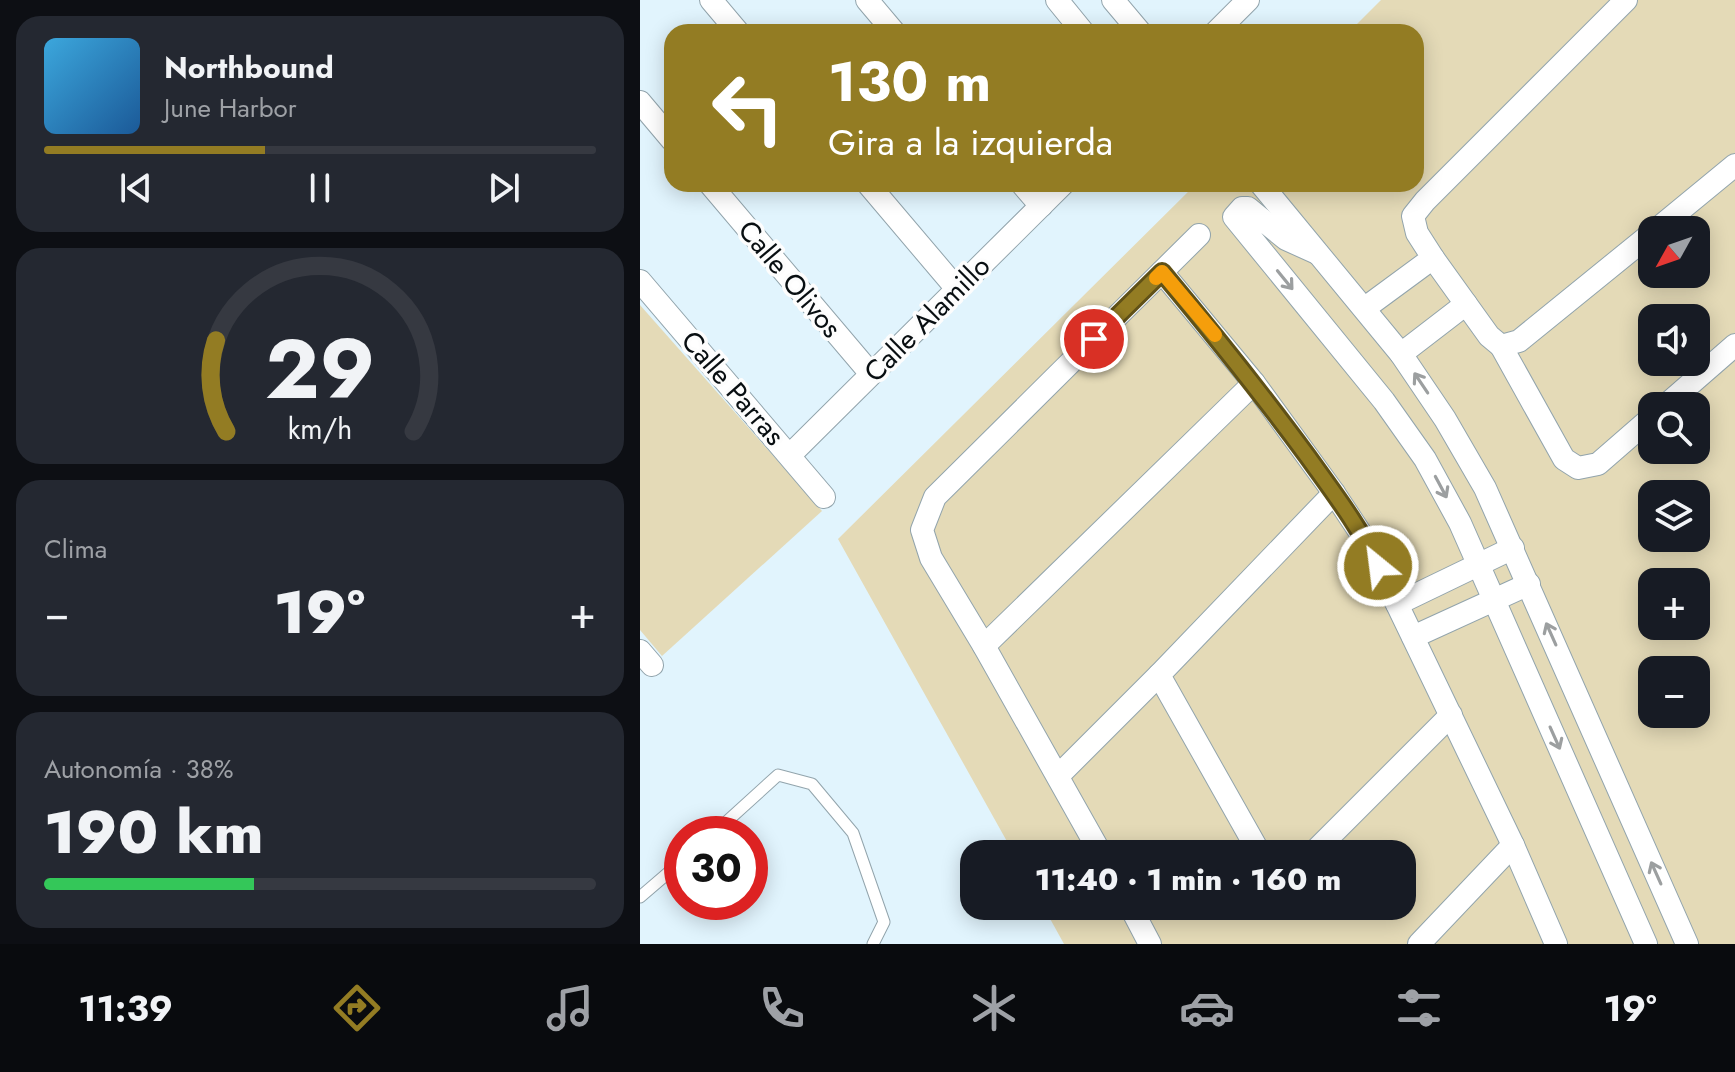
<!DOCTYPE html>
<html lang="es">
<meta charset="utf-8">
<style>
:root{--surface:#171b24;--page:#242831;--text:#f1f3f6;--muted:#9ea1a6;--line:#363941;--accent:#937c23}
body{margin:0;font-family:Jost,sans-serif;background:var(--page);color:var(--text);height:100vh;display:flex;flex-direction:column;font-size:30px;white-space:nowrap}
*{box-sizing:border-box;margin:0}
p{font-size:26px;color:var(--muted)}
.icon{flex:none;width:44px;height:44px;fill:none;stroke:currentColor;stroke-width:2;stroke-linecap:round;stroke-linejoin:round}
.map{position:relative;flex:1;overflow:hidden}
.drawer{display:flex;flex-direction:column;gap:16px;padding:16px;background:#0d0f14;width:640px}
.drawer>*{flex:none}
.banner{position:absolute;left:24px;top:24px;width:760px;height:168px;border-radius:24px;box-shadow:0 4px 20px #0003;background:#937c23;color:#fff;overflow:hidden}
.needle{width:52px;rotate:230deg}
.controls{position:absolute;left:998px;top:216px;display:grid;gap:16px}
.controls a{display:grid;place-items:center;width:72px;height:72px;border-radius:16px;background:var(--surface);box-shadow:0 4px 20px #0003;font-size:40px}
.speed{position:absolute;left:24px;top:816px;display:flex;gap:16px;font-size:40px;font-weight:700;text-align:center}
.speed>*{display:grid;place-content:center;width:104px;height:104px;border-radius:50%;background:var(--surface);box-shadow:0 4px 20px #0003;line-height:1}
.speed .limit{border:12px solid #d22;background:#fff;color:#111}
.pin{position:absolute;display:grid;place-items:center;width:68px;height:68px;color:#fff;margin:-34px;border:4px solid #fff;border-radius:50%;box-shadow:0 2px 8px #0007}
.me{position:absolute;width:88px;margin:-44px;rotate:331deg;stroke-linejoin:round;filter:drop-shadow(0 0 6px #0008)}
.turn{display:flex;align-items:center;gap:28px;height:168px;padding:0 32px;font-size:36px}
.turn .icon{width:104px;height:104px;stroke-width:2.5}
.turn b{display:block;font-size:56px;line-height:68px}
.big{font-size:60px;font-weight:800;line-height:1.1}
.drawer .card{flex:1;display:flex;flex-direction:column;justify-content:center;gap:12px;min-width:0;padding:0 28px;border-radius:24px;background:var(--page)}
.drawer .dial{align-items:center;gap:0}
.dial svg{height:208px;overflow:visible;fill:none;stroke:var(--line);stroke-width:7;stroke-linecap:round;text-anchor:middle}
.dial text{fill:var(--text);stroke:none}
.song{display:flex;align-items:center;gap:24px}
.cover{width:96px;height:96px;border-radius:12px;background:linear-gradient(135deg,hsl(200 70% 55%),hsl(210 70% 35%))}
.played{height:8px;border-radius:4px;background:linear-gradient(90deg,var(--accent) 40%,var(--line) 40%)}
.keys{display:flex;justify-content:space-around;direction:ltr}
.heat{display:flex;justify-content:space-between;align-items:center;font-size:44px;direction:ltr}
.charge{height:12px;border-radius:6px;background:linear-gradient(90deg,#34c759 38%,var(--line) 0)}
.trip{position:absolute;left:320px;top:840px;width:456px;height:80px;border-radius:24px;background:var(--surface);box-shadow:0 4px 20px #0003;font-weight:800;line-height:80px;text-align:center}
.menu{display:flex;height:128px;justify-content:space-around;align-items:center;background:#090b0e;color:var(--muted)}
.menu .icon{width:56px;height:56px}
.menu .selected{color:var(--accent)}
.menu b{font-size:36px;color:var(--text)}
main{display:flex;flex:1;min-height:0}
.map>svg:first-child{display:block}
</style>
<main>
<section class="drawer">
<div class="card">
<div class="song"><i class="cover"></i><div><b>Northbound</b><p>June Harbor</p></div></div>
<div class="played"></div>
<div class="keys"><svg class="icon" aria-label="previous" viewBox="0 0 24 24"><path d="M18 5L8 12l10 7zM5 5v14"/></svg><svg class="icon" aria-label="pause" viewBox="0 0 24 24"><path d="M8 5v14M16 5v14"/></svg><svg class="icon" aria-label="next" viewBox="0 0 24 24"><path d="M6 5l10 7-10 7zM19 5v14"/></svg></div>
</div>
<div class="card dial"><svg viewBox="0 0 100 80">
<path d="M14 69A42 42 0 1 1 86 69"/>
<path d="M14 69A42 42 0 0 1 10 34" stroke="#937c23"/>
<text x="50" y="56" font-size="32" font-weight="700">29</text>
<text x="50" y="72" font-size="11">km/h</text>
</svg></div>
<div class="card"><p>Clima</p>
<div class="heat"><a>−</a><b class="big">19°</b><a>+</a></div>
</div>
<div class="card"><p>Autonomía · 38%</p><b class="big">190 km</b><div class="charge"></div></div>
</section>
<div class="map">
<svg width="1095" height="944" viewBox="0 0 1095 944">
<rect width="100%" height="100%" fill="#e1f4fd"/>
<g fill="#e4dab7" fill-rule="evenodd">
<path d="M741,0H1095V944H424L403,906H762V854H374L198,539L556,184H776V32H709ZM1012,230H1056V274H1012ZM1012,318H1056V362H1012ZM1012,406H1056V450H1012ZM1012,494H1056V538H1012ZM1012,582H1056V626H1012ZM1012,670H1056V714H1012Z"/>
<polygon points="0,305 182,511 22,656 0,630"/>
</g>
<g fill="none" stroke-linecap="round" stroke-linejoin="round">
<g stroke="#92a4ac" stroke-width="13">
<g id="service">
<polyline points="73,834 138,775 172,784 213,833 244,922 233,944"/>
<polyline points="0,897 42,861"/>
</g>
</g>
<g stroke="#92a4ac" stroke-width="24">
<g id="minor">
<polyline points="71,0 98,32"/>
<polyline points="227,0 254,32"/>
<polyline points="417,0 443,32"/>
<polyline points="473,0 500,32"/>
<polyline points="576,32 608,0"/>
<polyline points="0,102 32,140"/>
<polyline points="70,184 231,374"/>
<polyline points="228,184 317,289"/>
<polyline points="382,184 401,206"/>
<polyline points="621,184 761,354 805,419 845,488 1047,944"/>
<polyline points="1016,230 1095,165"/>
<polyline points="677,253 646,239 608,208 602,208 594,217 744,401 785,459 820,523 1006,944"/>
<polyline points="793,258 826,304"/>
<polyline points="522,272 614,383 694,493 729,546 873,845 916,944"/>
<polyline points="0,281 184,497"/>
<polyline points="725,308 793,258 777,233 773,216 785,201 986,0"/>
<polyline points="861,346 924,459 938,468 958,464 1012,417"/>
<polyline points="761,354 826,304 849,336 861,346 879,341 1012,233"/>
<polyline points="1025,406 1095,345"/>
<polyline points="150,455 423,184"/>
<polyline points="757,604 873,548"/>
<polyline points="773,637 889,584"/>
<polyline points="344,646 614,383"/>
<polyline points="0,651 12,665"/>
<polyline points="418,776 519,675"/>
<polyline points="461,854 344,646 291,558 282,530 295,497 559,235"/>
<polyline points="620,854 519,675 694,493"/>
<polyline points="672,854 811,715"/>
<polyline points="490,906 510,944"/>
<polyline points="779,944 873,845"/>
</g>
</g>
<use href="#service" stroke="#fff" stroke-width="11"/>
<use href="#minor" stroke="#fff" stroke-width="22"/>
</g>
<defs><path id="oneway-shaft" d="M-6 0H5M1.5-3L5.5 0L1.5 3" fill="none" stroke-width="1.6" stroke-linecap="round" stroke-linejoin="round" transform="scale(2)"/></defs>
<g stroke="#9c9fa0">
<use href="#oneway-shaft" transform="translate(645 280) rotate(51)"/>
<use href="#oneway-shaft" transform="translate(781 383) rotate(-124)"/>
<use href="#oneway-shaft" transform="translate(801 487) rotate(62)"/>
<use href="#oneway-shaft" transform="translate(911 634) rotate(-114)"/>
<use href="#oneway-shaft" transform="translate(915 738) rotate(66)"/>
<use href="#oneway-shaft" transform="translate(1016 873) rotate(-114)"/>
</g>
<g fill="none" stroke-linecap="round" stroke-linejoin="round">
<g stroke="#605117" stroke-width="20">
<path id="route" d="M454,339L522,272C572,332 621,393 668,457C693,492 720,527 738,566"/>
</g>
<use href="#route" stroke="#937c23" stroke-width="14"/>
<polyline stroke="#f59e0b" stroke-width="14" points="516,278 522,272 575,335"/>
</g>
<g text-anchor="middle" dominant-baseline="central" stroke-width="7" stroke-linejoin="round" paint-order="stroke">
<g font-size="28" fill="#080e11" stroke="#fdfdfd">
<text transform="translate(150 279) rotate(50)">Calle Olivos</text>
<text transform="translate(287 319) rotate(-45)">Calle Alamillo</text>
<text transform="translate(93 388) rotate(49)">Calle Parras</text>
</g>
</g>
</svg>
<div class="controls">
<a><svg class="needle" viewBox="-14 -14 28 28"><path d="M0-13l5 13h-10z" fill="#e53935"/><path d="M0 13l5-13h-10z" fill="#9ea1a6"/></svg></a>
<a><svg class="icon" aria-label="sound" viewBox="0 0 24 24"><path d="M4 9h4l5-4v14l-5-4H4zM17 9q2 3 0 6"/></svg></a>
<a><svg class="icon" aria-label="search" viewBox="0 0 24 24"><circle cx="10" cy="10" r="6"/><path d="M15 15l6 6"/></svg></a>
<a><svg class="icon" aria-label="layers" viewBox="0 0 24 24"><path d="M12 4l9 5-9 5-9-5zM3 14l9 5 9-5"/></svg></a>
<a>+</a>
<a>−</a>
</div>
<div class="speed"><div class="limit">30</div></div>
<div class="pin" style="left:454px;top:339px;background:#d93025"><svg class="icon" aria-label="arrive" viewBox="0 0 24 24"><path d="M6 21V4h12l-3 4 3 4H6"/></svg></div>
<svg class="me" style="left:738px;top:566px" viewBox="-20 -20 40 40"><circle r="17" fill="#937c23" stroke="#fff" stroke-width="3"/><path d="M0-11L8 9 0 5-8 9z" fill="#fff"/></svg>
<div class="trip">11:40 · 1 min · 160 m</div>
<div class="banner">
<div class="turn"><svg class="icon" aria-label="left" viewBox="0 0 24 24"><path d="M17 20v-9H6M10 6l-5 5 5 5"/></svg><div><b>130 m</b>Gira a la izquierda</div></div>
</div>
</div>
</main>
<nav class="menu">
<b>11:39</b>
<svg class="icon selected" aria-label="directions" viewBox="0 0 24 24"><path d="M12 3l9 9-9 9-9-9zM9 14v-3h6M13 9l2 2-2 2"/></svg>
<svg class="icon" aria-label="music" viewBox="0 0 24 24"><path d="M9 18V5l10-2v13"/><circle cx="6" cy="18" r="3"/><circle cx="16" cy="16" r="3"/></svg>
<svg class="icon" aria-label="phone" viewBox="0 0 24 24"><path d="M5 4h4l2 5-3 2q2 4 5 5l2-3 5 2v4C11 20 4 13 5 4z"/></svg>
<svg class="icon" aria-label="climate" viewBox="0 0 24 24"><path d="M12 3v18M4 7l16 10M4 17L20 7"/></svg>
<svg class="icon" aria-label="car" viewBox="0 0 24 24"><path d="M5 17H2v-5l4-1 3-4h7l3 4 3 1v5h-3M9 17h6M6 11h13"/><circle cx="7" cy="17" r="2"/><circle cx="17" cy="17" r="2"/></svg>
<svg class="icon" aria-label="filters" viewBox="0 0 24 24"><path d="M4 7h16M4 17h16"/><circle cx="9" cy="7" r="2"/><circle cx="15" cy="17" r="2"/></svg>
<b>19°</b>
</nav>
